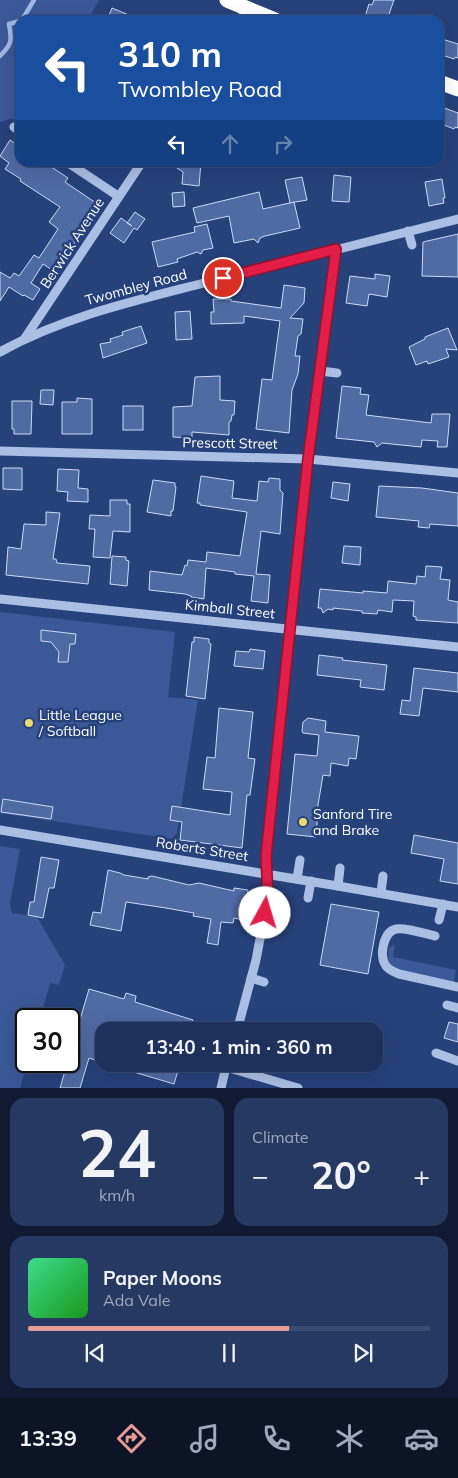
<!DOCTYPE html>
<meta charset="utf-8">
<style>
:root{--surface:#1d315c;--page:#253962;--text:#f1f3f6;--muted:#a0a9bb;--line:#3b4c72;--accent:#e69b98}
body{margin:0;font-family:Mulish,sans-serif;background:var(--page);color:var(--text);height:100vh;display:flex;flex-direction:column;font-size:19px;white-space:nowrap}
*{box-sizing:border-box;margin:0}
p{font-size:16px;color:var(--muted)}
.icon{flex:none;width:28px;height:28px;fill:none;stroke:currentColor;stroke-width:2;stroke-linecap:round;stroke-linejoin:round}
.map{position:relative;height:1088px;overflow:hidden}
.details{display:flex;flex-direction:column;gap:10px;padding:10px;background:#101b33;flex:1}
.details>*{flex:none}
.guide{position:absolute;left:15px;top:15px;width:429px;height:152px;border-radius:15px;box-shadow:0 5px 20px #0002,0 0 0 1px var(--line);background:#1a4fa0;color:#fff;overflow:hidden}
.speed{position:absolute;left:15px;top:1008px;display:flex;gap:10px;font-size:25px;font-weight:700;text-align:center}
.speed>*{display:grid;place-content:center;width:65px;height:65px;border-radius:50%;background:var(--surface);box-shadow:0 5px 20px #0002,0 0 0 1px var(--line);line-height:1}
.speed .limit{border:2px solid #111;border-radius:8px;background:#fff;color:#111}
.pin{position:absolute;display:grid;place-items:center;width:42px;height:42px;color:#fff;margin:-21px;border:2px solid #fff;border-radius:50%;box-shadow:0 1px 5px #0007}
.me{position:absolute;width:55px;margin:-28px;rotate:6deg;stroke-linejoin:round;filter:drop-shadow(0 0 4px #0008)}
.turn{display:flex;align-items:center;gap:18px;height:105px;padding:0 20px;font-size:22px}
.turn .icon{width:65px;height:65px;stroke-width:2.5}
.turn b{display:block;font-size:35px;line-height:42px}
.lanes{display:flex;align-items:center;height:48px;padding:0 20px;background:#0003;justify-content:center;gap:25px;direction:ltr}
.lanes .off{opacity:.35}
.big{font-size:38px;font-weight:700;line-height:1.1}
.details .tile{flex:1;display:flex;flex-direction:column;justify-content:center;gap:8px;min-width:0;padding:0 18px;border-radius:15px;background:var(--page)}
.details .dial{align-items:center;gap:0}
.dial b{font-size:65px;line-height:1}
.song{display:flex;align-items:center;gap:15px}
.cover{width:60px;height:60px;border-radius:8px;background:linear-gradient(135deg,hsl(150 70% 55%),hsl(120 70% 35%))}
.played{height:5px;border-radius:2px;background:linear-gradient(90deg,var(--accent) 65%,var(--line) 65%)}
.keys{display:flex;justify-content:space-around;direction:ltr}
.heat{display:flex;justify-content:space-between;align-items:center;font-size:28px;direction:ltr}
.details .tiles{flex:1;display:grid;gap:10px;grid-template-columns:1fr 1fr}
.tile:last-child{grid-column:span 2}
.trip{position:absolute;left:95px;top:1022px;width:288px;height:50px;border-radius:15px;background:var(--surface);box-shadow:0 5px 20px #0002,0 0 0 1px var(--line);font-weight:700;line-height:50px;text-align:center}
.tabs{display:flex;height:80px;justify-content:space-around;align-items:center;background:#0c1425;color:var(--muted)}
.tabs .icon{width:35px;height:35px}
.tabs .on{color:var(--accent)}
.tabs b{font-size:22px;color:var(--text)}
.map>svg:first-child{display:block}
</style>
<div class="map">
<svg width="458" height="1088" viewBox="0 0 458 1088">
<rect width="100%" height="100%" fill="#27417b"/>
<g fill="#3b5998">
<polygon points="0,0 99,0 88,20 20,20 20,119 10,119 0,122"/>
<polygon points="0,612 175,632 168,697 198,700 177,833 172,839 0,813"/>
<polygon points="0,846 20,849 10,903 12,913 37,917 65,965 59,985 50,983 40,1019 26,1019 26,1061 28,1061 20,1088 0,1088"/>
<polygon points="395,944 393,957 456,970 454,982 397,970 389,964 388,956 389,948"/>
</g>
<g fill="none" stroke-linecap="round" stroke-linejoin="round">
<g stroke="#a0b7e4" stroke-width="4.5">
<polyline points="22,20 34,0"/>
<path d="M0,56C12,44 12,41 9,24L20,21"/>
</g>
</g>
<g fill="#506aa4" stroke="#cedaf3">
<polygon points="374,0 394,0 387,20 364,20 369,4 372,5"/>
<polygon points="112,8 141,20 107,20"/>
<polygon points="439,38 458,44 458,58 455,57 454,59 439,54"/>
<polygon points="439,106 458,113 458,128 455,127 454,129 439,123"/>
<polygon points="10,140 19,146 20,144 20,162 44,162 68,178 65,182 99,205 73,246 69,243 52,270 43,264 31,283 40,289 33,300 24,295 23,296 9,287 0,301 0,272 10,278 14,273 19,276 34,255 39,258 58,229 49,222 60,207 20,181 21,179 5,169 9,163 0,156"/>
<polygon points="168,162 201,162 199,186 182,184 183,172"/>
<polygon points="334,175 351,177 349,202 332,201"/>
<polygon points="302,177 307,200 290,203 285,180"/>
<polygon points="442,179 445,198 443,198 444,203 429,206 425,182"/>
<polygon points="184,192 185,206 173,207 172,193"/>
<polygon points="259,192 263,209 294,202 300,228 265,236 260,238 258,243 254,239 234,243 229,216 197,223 193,208"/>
<polygon points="135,212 145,219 137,230 134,228 124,243 110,233 121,218 132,226 127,223"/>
<polygon points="207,224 213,248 203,250 201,254 197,252 177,259 178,262 158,267 152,242 195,232 194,227"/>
<polygon points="458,234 458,277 422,276 423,242"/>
<polygon points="375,274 390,276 387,297 369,294 367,306 346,303 350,276 375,279"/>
<polygon points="284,285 305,288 304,303 290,318 303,319 301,334 298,336 295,356 300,356 298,374 292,390 289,433 256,429 262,379 272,380 280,321 244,316 244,323 211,324 211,312 214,312 213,299 231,299 231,301 281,308"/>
<polygon points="190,311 192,339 176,340 175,312"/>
<polygon points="141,326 147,343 103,358 100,344 111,342 110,339 123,335 122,332"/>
<polygon points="448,328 457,350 446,349 449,357 428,364 427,361 416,365 409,347 425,339 425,337"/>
<polygon points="220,376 220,400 235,401 234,415 232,415 231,421 229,422 229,435 192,432 192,438 173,437 173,407 192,406 195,377"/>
<polygon points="342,386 361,388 360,394 369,395 366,415 431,423 432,414 450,414 447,447 437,447 438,441 422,440 421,447 382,443 377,447 374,442 336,438"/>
<polygon points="41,390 54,390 53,405 40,404"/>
<polygon points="77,398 92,399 92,434 62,434 62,402 77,402"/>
<polygon points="12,401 32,401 31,434 14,434 14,429 12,429"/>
<rect x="123" y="406" width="20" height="24"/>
<polygon points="3,468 22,468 22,490 3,489"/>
<polygon points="58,469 79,470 78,488 88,489 88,502 67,501 68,492 57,491"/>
<polygon points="201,476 234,481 232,498 257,501 259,481 268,482 269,478 280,479 280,490 283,493 280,534 261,531 256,574 270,575 268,603 251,601 254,576 235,574 235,572 206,568 204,599 191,597 191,596 185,594 149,590 150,571 182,575 185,565 187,566 188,560 206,562 207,552 240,556 247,512 200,505 200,503 197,503"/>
<polygon points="153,480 175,483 175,487 176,487 173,511 171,511 171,516 147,512"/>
<polygon points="333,482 350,484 348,501 331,498"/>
<polygon points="379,486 422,488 458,493 458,526 430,524 429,528 418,527 419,521 376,517"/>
<polygon points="110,500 127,500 127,504 130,504 130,532 113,531 110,558 93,557 95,529 89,529 90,515 110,516"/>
<polygon points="46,512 60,513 53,559 56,559 57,563 90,566 88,584 6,575 8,547 21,549 24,524 46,525"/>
<polygon points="344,546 361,547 360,565 342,563"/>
<polygon points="112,556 126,557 126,560 129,561 127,586 110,584"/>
<polygon points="426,566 442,567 440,579 450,580 448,600 458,602 458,623 416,620 416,617 413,616 414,601 393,600 392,612 378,610 377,614 362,613 362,611 333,608 333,610 328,609 323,613 321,608 318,608 320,589 363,593 363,591 387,593 388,581 416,584 417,576 425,577"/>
<polygon points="41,630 76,634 75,644 70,644 68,662 58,662 59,652 51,642 41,641"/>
<polygon points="194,637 209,639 209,643 211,644 205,699 186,696 192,642 194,642"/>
<polygon points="250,649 265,651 263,669 234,666 236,651 249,652"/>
<polygon points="319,655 343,658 342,660 387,665 384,690 360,687 361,680 317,675"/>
<polygon points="414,668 458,673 458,692 423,688 419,716 400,714 402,700 410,701"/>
<polygon points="219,708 253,712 248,758 255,759 250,795 247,795 242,848 180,840 182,822 170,820 172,806 230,815 232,792 203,789 207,757 215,758"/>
<polygon points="308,718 326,721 325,732 359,736 356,759 349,758 348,766 331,763 330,776 323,775 317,811 318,811 316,837 287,834 295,754 317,756 319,735 303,733 302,731 303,722"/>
<polygon points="3,799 53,807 51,819 1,812"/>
<polygon points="414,835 458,843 458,884 440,881 444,859 411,853"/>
<polygon points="41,857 59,860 54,888 49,888 43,918 28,915 30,902 34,902"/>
<polygon points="108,870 120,873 124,875 148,879 148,877 152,876 189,885 199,883 234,891 234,888 248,890 243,920 234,918 233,923 221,922 218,945 207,943 211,919 193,916 194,913 166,908 126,902 121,931 90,925 93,912 101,913"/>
<polygon points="331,904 379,912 368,974 320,965"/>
<polygon points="89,989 124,999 126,993 136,996 135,1002 193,1020 190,1031 104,1031 104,1063 89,1058 80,1088 60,1088"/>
<polygon points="449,1022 458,1024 458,1042 444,1038"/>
<polygon points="117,1064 180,1064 174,1084 117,1067"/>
</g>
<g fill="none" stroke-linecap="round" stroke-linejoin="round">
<g stroke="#abbee4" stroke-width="9">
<polyline points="240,20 247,9"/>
<polyline points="14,127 20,132"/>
<polyline points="67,162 118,196"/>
<polyline points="408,231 412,245"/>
<polyline points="25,338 142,162"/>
<path d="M0,352C63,317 134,301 204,283C289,262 373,240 458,219"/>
<polyline points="320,371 337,373"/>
<polyline points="0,451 308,459 458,473"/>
<polyline points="0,599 458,647"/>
<polyline points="0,830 338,886 458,907"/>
<polyline points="297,879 300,860"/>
<polyline points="338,886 340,868"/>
<polyline points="381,893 383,876"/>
<polyline points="308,898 311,881"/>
<polyline points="439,920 443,904"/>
<path d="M435,936C426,934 405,927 396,929C383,932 379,956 386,966C389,970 394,972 399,974L458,987"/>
<polyline points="251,978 264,982"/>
<polyline points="447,1005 458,1008"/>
<polyline points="237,1031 256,960 268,897 266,856 308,459 336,249"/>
<polyline points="436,1053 458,1061"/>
<polyline points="227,1064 226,1067 298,1088"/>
<polyline points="221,1088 226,1067"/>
</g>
<g stroke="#fff" stroke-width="15">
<polyline points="227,0 275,20"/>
<polyline points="439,82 458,89"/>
</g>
</g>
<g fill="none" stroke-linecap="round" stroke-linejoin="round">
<g stroke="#92132f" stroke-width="12">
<polyline id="route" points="223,278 336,249 308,459 266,856 268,897 265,913"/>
</g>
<use href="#route" stroke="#e11d48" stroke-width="9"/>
</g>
<g fill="#ecd871" stroke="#27417b" stroke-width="2">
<circle cx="29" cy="723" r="5"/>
<circle cx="303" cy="822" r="5"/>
</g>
<g text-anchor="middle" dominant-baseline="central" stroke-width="5" stroke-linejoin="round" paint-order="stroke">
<g font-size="14" fill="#fff" stroke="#27417b">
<text transform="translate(72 243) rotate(-57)">Berwick Avenue</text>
<text transform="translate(136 287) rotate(-15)">Twombley Road</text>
<text transform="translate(230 443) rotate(1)">Prescott Street</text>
<text transform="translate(230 609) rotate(6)">Kimball Street</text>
<text transform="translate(202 849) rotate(9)">Roberts Street</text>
</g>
<g font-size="14" fill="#fff" stroke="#27417b" text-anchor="start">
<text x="39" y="715">Little League<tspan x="39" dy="16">/ Softball</tspan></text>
<text x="313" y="814">Sanford Tire<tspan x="313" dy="16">and Brake</tspan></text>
</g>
</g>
</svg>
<div class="speed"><div class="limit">30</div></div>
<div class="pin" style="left:223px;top:278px;background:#d93025"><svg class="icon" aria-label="arrive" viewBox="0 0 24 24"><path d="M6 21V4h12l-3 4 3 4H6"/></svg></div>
<svg class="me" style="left:265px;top:913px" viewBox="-20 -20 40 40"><circle r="19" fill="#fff"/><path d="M0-13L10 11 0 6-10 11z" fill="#e11d48"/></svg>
<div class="trip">13:40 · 1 min · 360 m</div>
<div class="guide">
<div class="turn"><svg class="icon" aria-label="left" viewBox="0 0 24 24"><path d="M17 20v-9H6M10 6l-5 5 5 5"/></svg><div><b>310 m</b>Twombley Road</div></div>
<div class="lanes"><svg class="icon" aria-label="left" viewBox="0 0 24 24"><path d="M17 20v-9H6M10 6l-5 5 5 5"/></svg><svg class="icon off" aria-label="ahead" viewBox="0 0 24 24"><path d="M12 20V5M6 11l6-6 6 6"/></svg><svg class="icon off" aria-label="right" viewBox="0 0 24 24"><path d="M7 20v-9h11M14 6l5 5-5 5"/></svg></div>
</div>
</div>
<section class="details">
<div class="tiles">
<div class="tile dial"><b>24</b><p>km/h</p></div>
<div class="tile"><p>Climate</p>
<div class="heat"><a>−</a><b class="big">20°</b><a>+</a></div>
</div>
<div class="tile">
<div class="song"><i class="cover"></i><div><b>Paper Moons</b><p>Ada Vale</p></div></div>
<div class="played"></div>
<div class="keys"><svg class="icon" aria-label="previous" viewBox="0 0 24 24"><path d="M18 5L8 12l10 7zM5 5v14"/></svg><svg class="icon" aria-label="pause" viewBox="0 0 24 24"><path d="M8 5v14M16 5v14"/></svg><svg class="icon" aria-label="next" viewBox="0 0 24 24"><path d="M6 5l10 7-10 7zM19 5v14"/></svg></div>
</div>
</div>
</section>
<nav class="tabs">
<b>13:39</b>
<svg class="icon on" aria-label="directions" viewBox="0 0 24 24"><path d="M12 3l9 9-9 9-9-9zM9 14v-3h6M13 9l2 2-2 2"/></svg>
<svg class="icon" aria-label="music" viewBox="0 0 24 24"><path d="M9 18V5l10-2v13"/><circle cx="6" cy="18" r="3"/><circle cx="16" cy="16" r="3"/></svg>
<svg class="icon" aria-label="phone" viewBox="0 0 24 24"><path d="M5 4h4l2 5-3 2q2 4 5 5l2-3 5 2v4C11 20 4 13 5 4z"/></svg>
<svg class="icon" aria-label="climate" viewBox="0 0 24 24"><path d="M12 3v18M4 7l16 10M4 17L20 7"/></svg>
<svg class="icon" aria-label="car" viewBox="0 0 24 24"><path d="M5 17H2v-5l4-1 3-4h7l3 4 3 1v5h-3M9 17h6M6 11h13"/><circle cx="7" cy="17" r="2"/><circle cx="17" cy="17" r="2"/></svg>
</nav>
